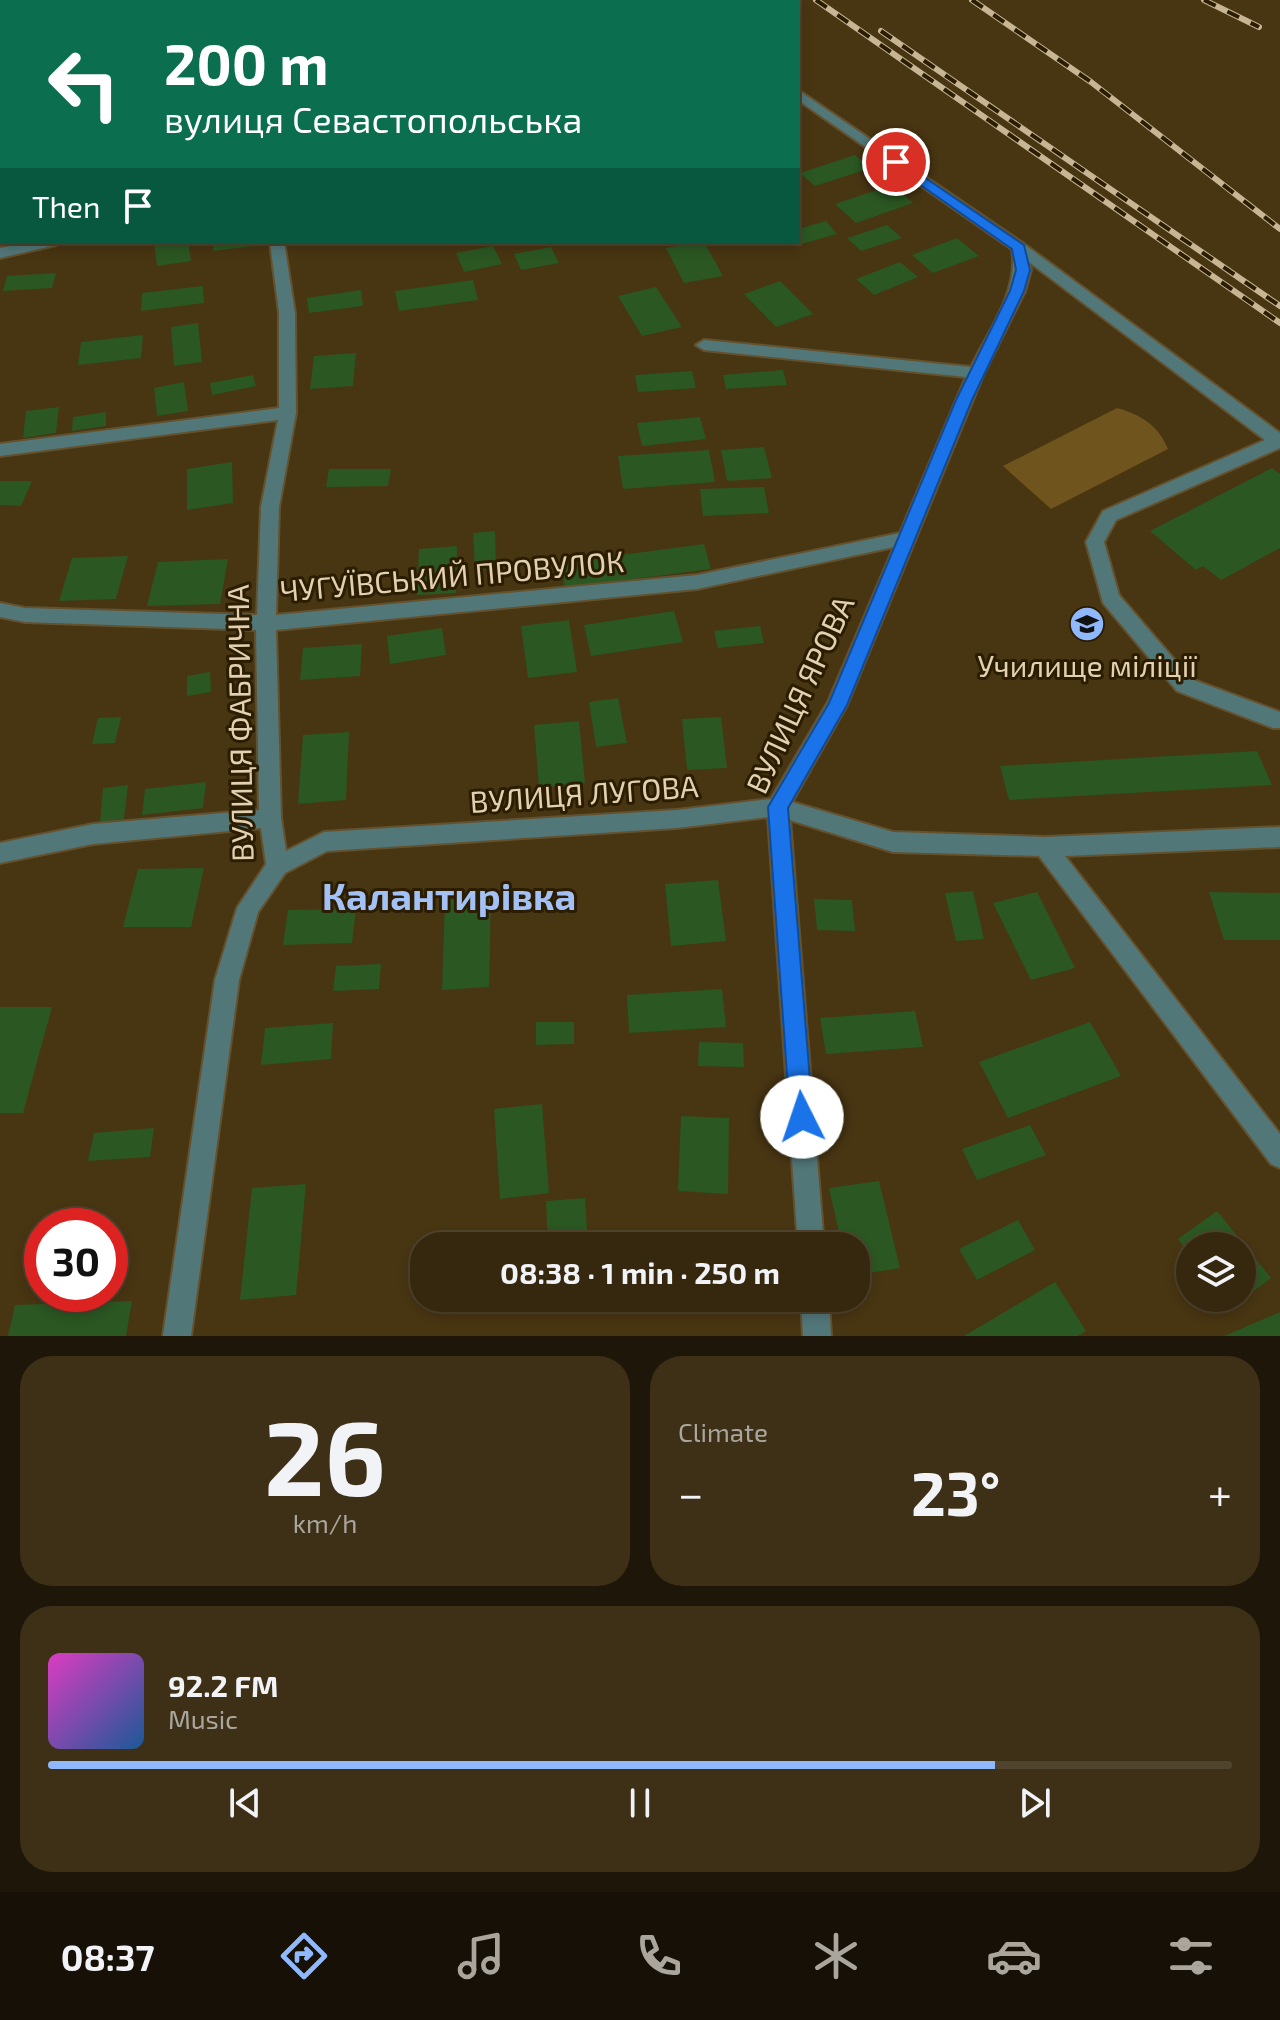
<!DOCTYPE html>
<meta charset="utf-8">
<style>
:root{--surface:#36280e;--page:#3d3017;--text:#f1f3f6;--muted:#aaa69e;--line:#50442e;--accent:#8fb8fd}
body{margin:0;font-family:"Exo 2",sans-serif;background:var(--page);color:var(--text);height:100vh;display:flex;flex-direction:column;font-size:30px;white-space:nowrap}
*{box-sizing:border-box;margin:0}
p{font-size:26px;color:var(--muted)}
.icon{flex:none;width:44px;height:44px;fill:none;stroke:currentColor;stroke-width:2;stroke-linecap:round;stroke-linejoin:round}
.map{position:relative;height:1336px;overflow:hidden}
.side{display:flex;flex-direction:column;gap:20px;padding:20px;background:#1e1608;flex:1}
.side>*{flex:none}
.top-card{position:absolute;left:0px;top:0px;width:800px;height:244px;box-shadow:0 4px 12px #0003,0 0 0 2px var(--line);background:#0b6e4f;color:#fff;overflow:hidden}
.fabs{position:absolute;left:1176px;top:1232px;display:grid;gap:16px}
.fabs a{display:grid;place-items:center;width:80px;height:80px;border-radius:50%;background:var(--surface);box-shadow:0 4px 12px #0003,0 0 0 2px var(--line);font-size:40px}
.speed{position:absolute;left:24px;top:1208px;display:flex;gap:16px;font-size:40px;font-weight:700;text-align:center}
.speed>*{display:grid;place-content:center;width:104px;height:104px;border-radius:50%;background:var(--surface);box-shadow:0 4px 12px #0003,0 0 0 2px var(--line);line-height:1}
.speed .limit{border:12px solid #d22;background:#fff;color:#111}
.pin{position:absolute;display:grid;place-items:center;width:68px;height:68px;color:#fff;margin:-34px;border:4px solid #fff;border-radius:50%;box-shadow:0 2px 8px #0007}
.me{position:absolute;width:88px;margin:-44px;rotate:356deg;stroke-linejoin:round;filter:drop-shadow(0 0 6px #0008)}
.turn{display:flex;align-items:center;gap:28px;height:168px;padding:0 32px;font-size:36px}
.turn .icon{width:104px;height:104px;stroke-width:2.5}
.turn b{display:block;font-size:56px;line-height:68px}
.then{display:flex;align-items:center;height:76px;padding:0 32px;background:#0003;gap:16px;font-size:30px}
.big{font-size:60px;font-weight:700;line-height:1.1}
.side .card{flex:1;display:flex;flex-direction:column;justify-content:center;gap:12px;min-width:0;padding:0 28px;border-radius:32px;background:var(--page)}
.side .dial{align-items:center;gap:0}
.dial b{font-size:104px;line-height:1}
.song{display:flex;align-items:center;gap:24px}
.cover{width:96px;height:96px;border-radius:12px;background:linear-gradient(135deg,hsl(310 70% 55%),hsl(210 70% 35%))}
.played{height:8px;border-radius:4px;background:linear-gradient(90deg,var(--accent) 80%,var(--line) 80%)}
.keys{display:flex;justify-content:space-around;direction:ltr}
.heat{display:flex;justify-content:space-between;align-items:center;font-size:44px;direction:ltr}
.side .tiles{flex:1;display:grid;gap:20px;grid-template-columns:1fr 1fr}
.card:last-child{grid-column:span 2}
.trip{position:absolute;left:410px;top:1232px;width:460px;height:80px;border-radius:32px;background:var(--surface);box-shadow:0 4px 12px #0003,0 0 0 2px var(--line);font-weight:700;line-height:80px;text-align:center}
.menu{display:flex;height:128px;justify-content:space-around;align-items:center;background:#161006;color:var(--muted)}
.menu .icon{width:56px;height:56px}
.menu .active{color:var(--accent)}
.menu b{font-size:36px;color:var(--text)}
.map>svg:first-child{display:block}
</style>
<div class="map">
<svg width="1280" height="1336" viewBox="0 0 1280 1336">
<rect width="100%" height="100%" fill="#483512"/>
<path fill="#70541d" d="M1117,408C1141,415 1158,425 1168,449L1051,509L1003,466Z"/>
<g fill="#2b5722">
<polygon points="855,155 871,168 815,186 800,173"/>
<polygon points="892,185 913,203 856,223 835,204"/>
<polygon points="826,221 837,234 798,245 798,229"/>
<polygon points="887,225 902,238 861,251 847,238"/>
<polygon points="957,238 979,256 933,273 912,255"/>
<polygon points="154,242 188,242 191,261 157,266"/>
<polygon points="213,242 253,242 253,246 213,251"/>
<polygon points="700,242 704,242 723,276 684,283 666,248"/>
<polygon points="493,246 502,264 464,272 456,253"/>
<polygon points="551,247 559,263 521,270 514,254"/>
<polygon points="900,262 918,277 874,295 856,279"/>
<polygon points="56,273 52,288 3,291 7,276"/>
<polygon points="473,280 478,300 399,311 395,291"/>
<polygon points="780,281 813,314 776,327 744,294"/>
<polygon points="203,286 204,303 141,311 142,293"/>
<polygon points="656,287 682,327 642,336 618,296"/>
<polygon points="361,290 363,306 309,313 307,298"/>
<polygon points="198,323 202,362 174,366 171,327"/>
<polygon points="143,335 141,358 78,365 81,342"/>
<polygon points="356,353 353,386 310,389 314,356"/>
<polygon points="783,370 787,385 726,389 723,375"/>
<polygon points="692,371 696,388 638,392 635,375"/>
<polygon points="253,375 256,386 212,395 210,383"/>
<polygon points="184,382 188,411 157,416 154,388"/>
<polygon points="59,407 56,433 23,438 26,411"/>
<polygon points="106,412 106,426 72,431 73,417"/>
<polygon points="700,417 706,439 642,446 637,423"/>
<polygon points="764,447 772,478 727,481 721,450"/>
<polygon points="709,450 715,482 623,489 618,456"/>
<polygon points="232,462 233,503 187,510 187,469"/>
<polygon points="1272,468 1280,474 1280,548 1221,580 1203,566 1196,570 1150,531"/>
<polygon points="329,469 391,469 388,486 326,487"/>
<polygon points="0,481 32,481 21,506 0,505"/>
<polygon points="764,487 769,513 703,516 700,489"/>
<polygon points="495,531 496,569 475,570 473,533"/>
<polygon points="704,544 711,569 565,588 561,563"/>
<polygon points="457,546 456,593 417,595 419,549"/>
<polygon points="128,556 116,599 59,601 72,558"/>
<polygon points="228,559 220,604 147,606 158,562"/>
<polygon points="674,611 683,642 591,656 584,625"/>
<polygon points="569,620 577,672 528,678 521,626"/>
<polygon points="760,626 764,643 718,648 714,631"/>
<polygon points="442,628 446,655 390,664 387,636"/>
<polygon points="362,644 360,676 300,680 303,648"/>
<polygon points="210,672 211,692 187,696 187,676"/>
<polygon points="618,698 627,743 596,747 589,702"/>
<polygon points="121,717 115,743 92,744 98,718"/>
<polygon points="721,717 727,768 687,770 682,719"/>
<polygon points="579,721 585,783 539,788 534,725"/>
<polygon points="349,732 346,800 298,804 303,735"/>
<polygon points="1257,751 1272,785 1009,800 1000,766"/>
<polygon points="206,782 203,808 142,815 145,789"/>
<polygon points="128,785 124,819 100,822 103,788"/>
<polygon points="204,868 191,927 123,927 138,869"/>
<polygon points="718,880 726,941 671,946 665,884"/>
<polygon points="973,891 984,939 956,941 945,893"/>
<polygon points="1037,892 1075,968 1031,980 993,903"/>
<polygon points="1209,892 1280,893 1280,940 1224,940"/>
<polygon points="491,897 489,987 442,990 445,899"/>
<polygon points="814,899 852,900 855,931 817,930"/>
<polygon points="356,909 352,943 283,945 288,910"/>
<polygon points="381,964 379,989 333,991 336,966"/>
<polygon points="722,989 726,1027 629,1033 627,995"/>
<polygon points="0,1007 52,1007 23,1113 0,1113"/>
<polygon points="915,1011 923,1047 826,1054 820,1018"/>
<polygon points="536,1022 574,1022 574,1044 536,1045"/>
<polygon points="1090,1022 1121,1076 1008,1118 979,1062"/>
<polygon points="333,1023 331,1059 261,1065 265,1028"/>
<polygon points="699,1042 743,1043 744,1067 698,1066"/>
<polygon points="542,1104 549,1193 500,1199 494,1109"/>
<polygon points="681,1116 729,1118 728,1194 678,1191"/>
<polygon points="1030,1125 1046,1155 977,1180 962,1149"/>
<polygon points="154,1128 150,1157 88,1161 94,1133"/>
<polygon points="879,1181 900,1268 856,1275 856,1246 842,1246 829,1188"/>
<polygon points="306,1184 296,1295 240,1300 252,1188"/>
<polygon points="585,1198 588,1246 548,1246 546,1201"/>
<polygon points="1217,1211 1271,1278 1231,1308 1223,1298 1242,1298 1242,1246 1190,1246 1190,1255 1178,1239"/>
<polygon points="1018,1220 1035,1250 977,1280 959,1249"/>
<polygon points="1055,1282 1086,1331 1078,1336 964,1336"/>
<polygon points="680,1298 728,1298 727,1313 679,1308"/>
<polygon points="132,1301 126,1336 8,1336 15,1305"/>
<polygon points="1280,1312 1280,1336 1224,1336"/>
</g>
<g fill="none" stroke-linecap="round" stroke-linejoin="round">
<g stroke="#64512e" stroke-width="4">
<g id="minor">
<polygon points="15,0 29,0 30,2 16,2"/>
<rect x="217" y="0" width="12" height="2"/>
<polygon points="669,0 682,0 683,2 670,2"/>
<path d="M798,90L1024,244L1280,433V448L1116,520L1104,542L1119,595L1191,679L1280,712V728H1273L1177,691L1103,603L1086,542L1103,511L1265,440L1029,262L1031,270L1025,291L984,373L847,705L792,802L893,832L1045,837L1280,827V847L1065,856L1280,1134V1168L1271,1164L1039,856L893,852L790,820L824,1246H798L768,817L677,828L327,851L285,873L258,912L239,980L191,1336H163L215,980L237,908L266,864L261,828L93,844L0,863V843L93,824L259,810L256,630L25,622L0,617V603L25,608L257,615L261,507L278,420L0,456V444L279,408V313L270,242H284L295,313L296,413L279,507L276,615L697,575L900,533L966,377L704,350L696,345L704,340L971,367C989,330 1019,291 1012,249L798,100ZM894,547L828,702L771,799L677,810L324,832L286,851L281,818L276,630L697,589Z"/>
<polygon points="30,242 58,242 56,245 0,258 0,248"/>
<polygon points="801,1298 829,1298 831,1336 803,1336"/>
</g>
</g>
<use href="#minor" fill="#527779" fill-rule="evenodd"/>
<g stroke="#c8b594" stroke-width="6">
<g id="rail">
<polyline points="816,0 1280,323"/>
<polyline points="972,0 1091,82 1280,229"/>
<polyline points="1204,0 1259,27"/>
<polyline points="881,31 1280,306"/>
</g>
</g>
<use href="#rail" stroke="#2b1d02" stroke-width="4" stroke-dasharray="13" stroke-linecap="butt"/>
</g>
<polygon fill="#1a73e8" stroke="#114b97" stroke-width="2" points="896,158 1024,245 1030,270 1024,291 972,400 847,705 788,808 813,1117 810,1125 802,1128 793,1125 790,1117 768,807 829,703 956,400 1010,291 1016,270 1012,249 892,165 890,162"/>
<defs>
<g id="university-disc" transform="scale(1.8)"><circle r="9.5" fill="#8fb8fd" stroke="#2b1d02"/><path d="M0-5L7-2L0 1L-7-2ZM-4 1L0 2.5L4 1V4Q0 6-4 4Z" fill="#111"/></g>
</defs>
<g fill-rule="evenodd">
<use href="#university-disc" x="1087" y="624"/>
</g>
<g text-anchor="middle" dominant-baseline="central" stroke-width="6" stroke-linejoin="round" paint-order="stroke">
<g font-size="30" fill="#e3d0b0" stroke="#2b1d02">
<text transform="translate(452 575) rotate(-5)">ЧУГУЇВСЬКИЙ ПРОВУЛОК</text>
<text transform="translate(799 694) rotate(-65)">ВУЛИЦЯ ЯРОВА</text>
<text transform="translate(239 723) rotate(-91)">ВУЛИЦЯ ФАБРИЧНА</text>
<text transform="translate(584 793) rotate(-4)">ВУЛИЦЯ ЛУГОВА</text>
</g>
<g font-size="30" fill="#e3d0b0" stroke="#2b1d02">
<text x="1087" y="665">Училище міліції</text>
</g>
<g font-size="38" font-weight="bold" fill="#a3c1f4" stroke="#2b1d02">
<text x="449" y="895">Калантирівка</text>
</g>
</g>
</svg>
<div class="fabs">
<a><svg class="icon" aria-label="layers" viewBox="0 0 24 24"><path d="M12 4l9 5-9 5-9-5zM3 14l9 5 9-5"/></svg></a>
</div>
<div class="speed"><div class="limit">30</div></div>
<div class="pin" style="left:896px;top:162px;background:#d93025"><svg class="icon" aria-label="arrive" viewBox="0 0 24 24"><path d="M6 21V4h12l-3 4 3 4H6"/></svg></div>
<svg class="me" style="left:802px;top:1117px" viewBox="-20 -20 40 40"><circle r="19" fill="#fff"/><path d="M0-13L10 11 0 6-10 11z" fill="#1a73e8"/></svg>
<div class="trip">08:38 · 1 min · 250 m</div>
<div class="top-card">
<div class="turn"><svg class="icon" aria-label="left" viewBox="0 0 24 24"><path d="M17 20v-9H6M10 6l-5 5 5 5"/></svg><div><b>200 m</b>вулиця Севастопольська</div></div>
<div class="then">Then<svg class="icon" aria-label="arrive" viewBox="0 0 24 24"><path d="M6 21V4h12l-3 4 3 4H6"/></svg></div>
</div>
</div>
<section class="side">
<div class="tiles">
<div class="card dial"><b>26</b><p>km/h</p></div>
<div class="card"><p>Climate</p>
<div class="heat"><a>−</a><b class="big">23°</b><a>+</a></div>
</div>
<div class="card">
<div class="song"><i class="cover"></i><div><b>92.2 FM</b><p>Music</p></div></div>
<div class="played"></div>
<div class="keys"><svg class="icon" aria-label="previous" viewBox="0 0 24 24"><path d="M18 5L8 12l10 7zM5 5v14"/></svg><svg class="icon" aria-label="pause" viewBox="0 0 24 24"><path d="M8 5v14M16 5v14"/></svg><svg class="icon" aria-label="next" viewBox="0 0 24 24"><path d="M6 5l10 7-10 7zM19 5v14"/></svg></div>
</div>
</div>
</section>
<nav class="menu">
<b>08:37</b>
<svg class="icon active" aria-label="directions" viewBox="0 0 24 24"><path d="M12 3l9 9-9 9-9-9zM9 14v-3h6M13 9l2 2-2 2"/></svg>
<svg class="icon" aria-label="music" viewBox="0 0 24 24"><path d="M9 18V5l10-2v13"/><circle cx="6" cy="18" r="3"/><circle cx="16" cy="16" r="3"/></svg>
<svg class="icon" aria-label="phone" viewBox="0 0 24 24"><path d="M5 4h4l2 5-3 2q2 4 5 5l2-3 5 2v4C11 20 4 13 5 4z"/></svg>
<svg class="icon" aria-label="climate" viewBox="0 0 24 24"><path d="M12 3v18M4 7l16 10M4 17L20 7"/></svg>
<svg class="icon" aria-label="car" viewBox="0 0 24 24"><path d="M5 17H2v-5l4-1 3-4h7l3 4 3 1v5h-3M9 17h6M6 11h13"/><circle cx="7" cy="17" r="2"/><circle cx="17" cy="17" r="2"/></svg>
<svg class="icon" aria-label="filters" viewBox="0 0 24 24"><path d="M4 7h16M4 17h16"/><circle cx="9" cy="7" r="2"/><circle cx="15" cy="17" r="2"/></svg>
</nav>
